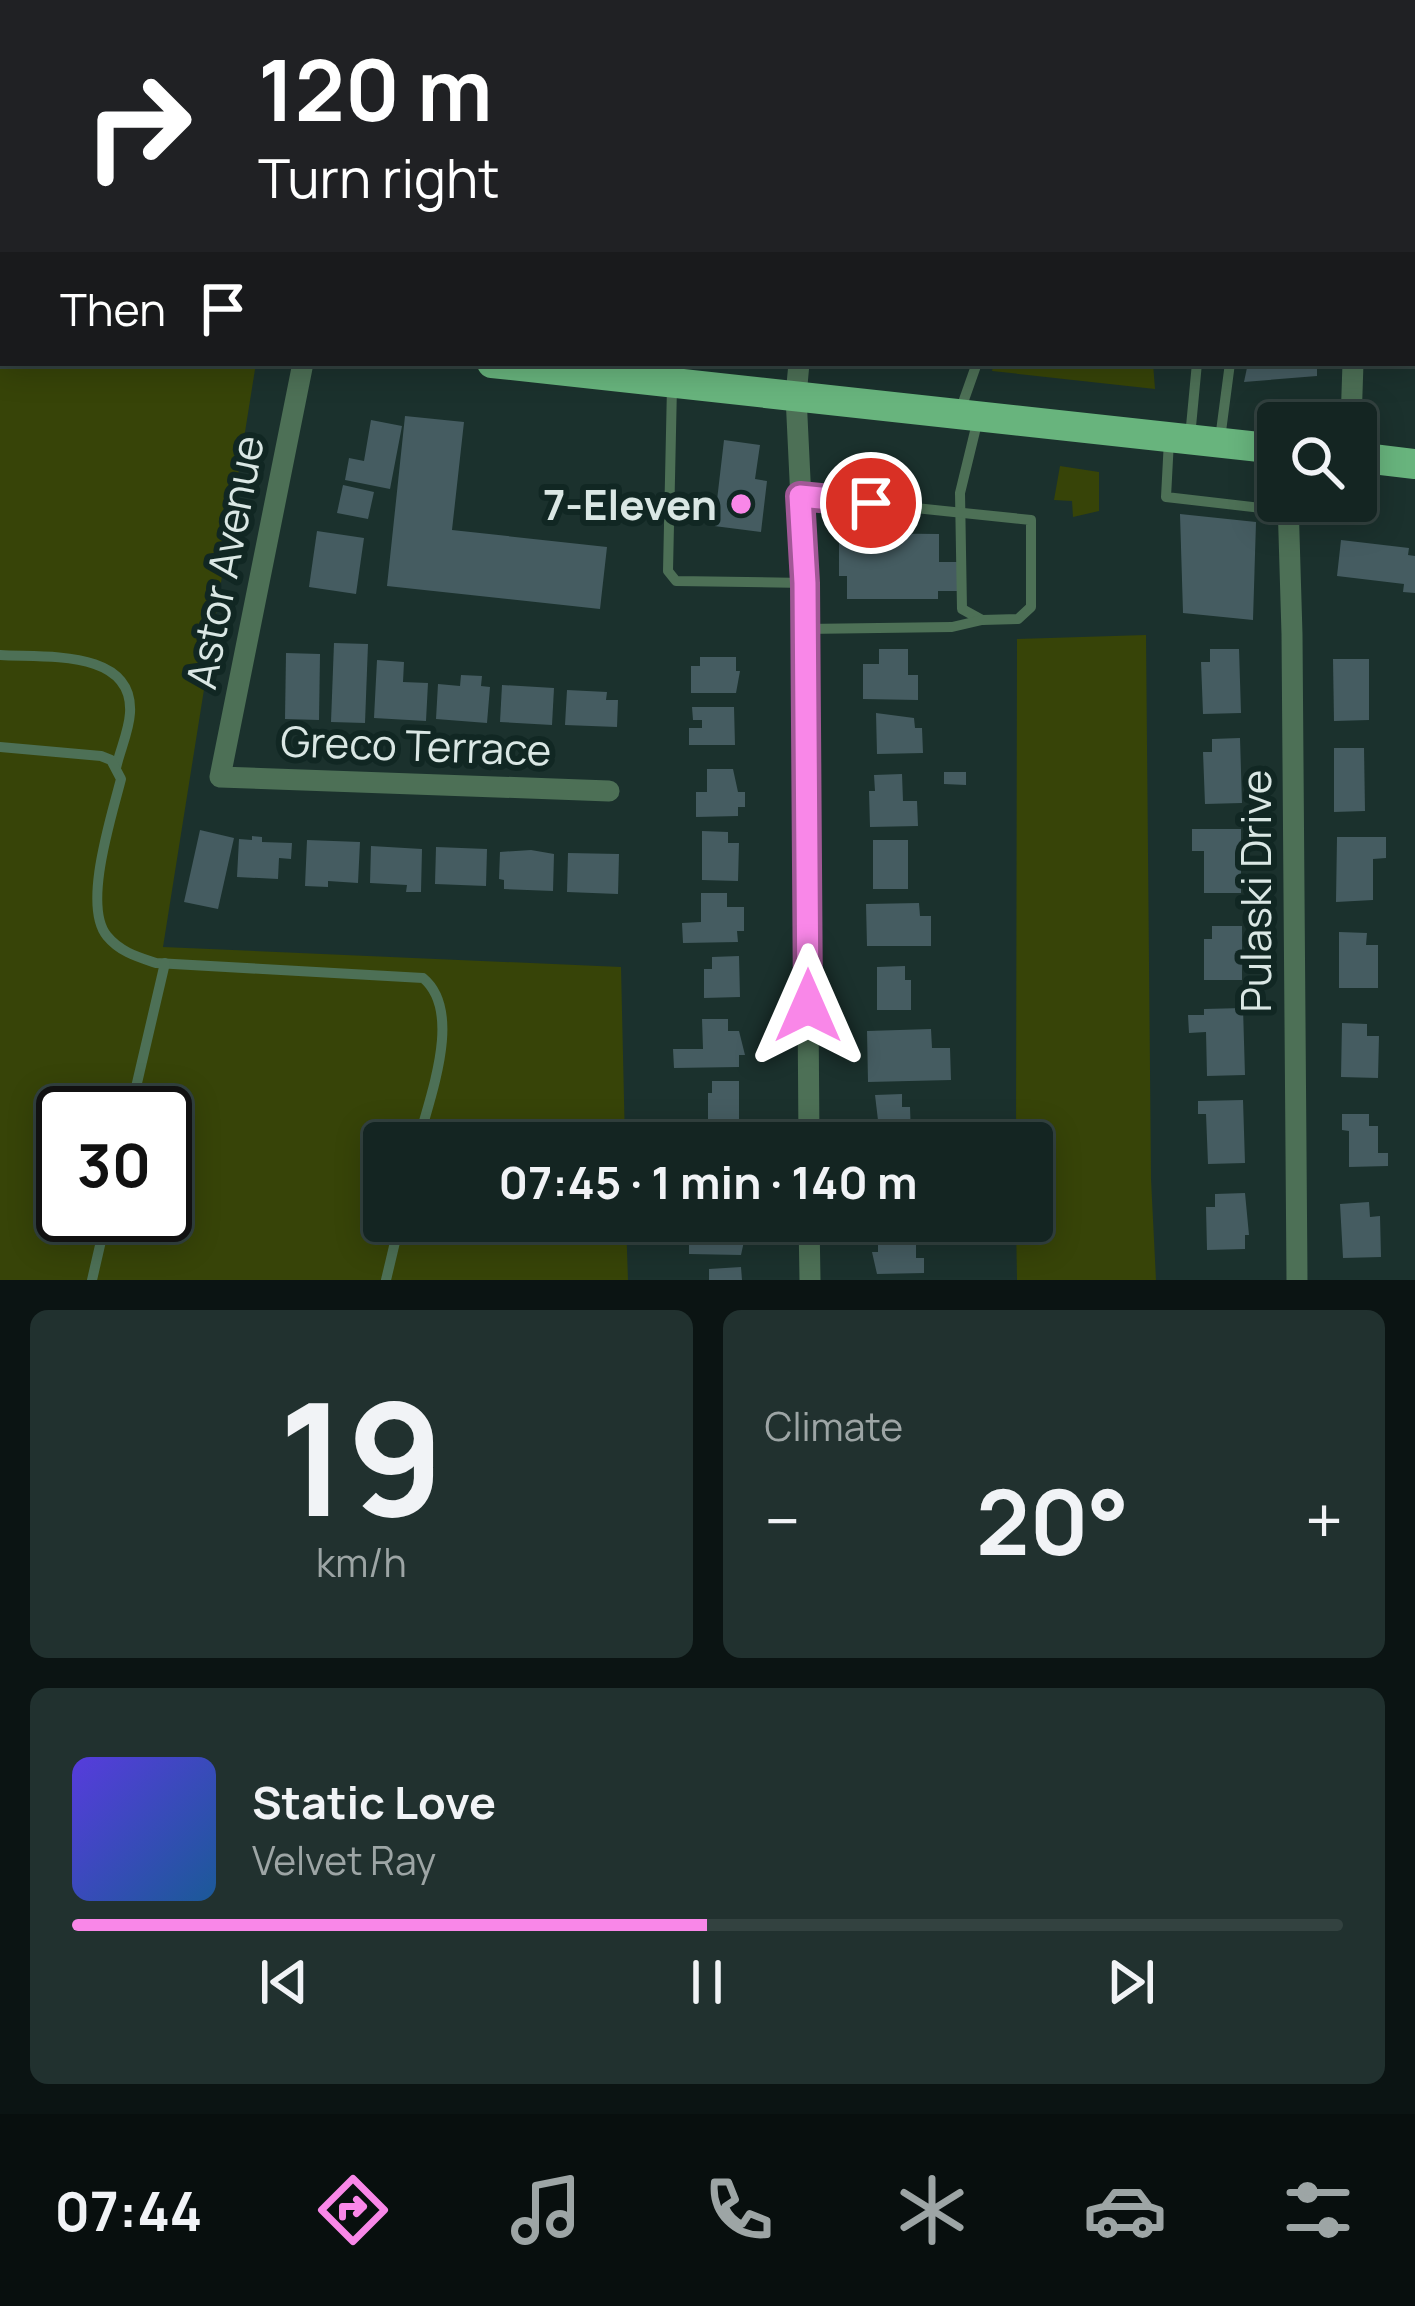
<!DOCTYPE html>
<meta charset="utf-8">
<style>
:root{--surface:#142522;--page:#21312f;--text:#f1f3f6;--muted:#9da5a5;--line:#334240;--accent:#f987e8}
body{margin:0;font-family:Manrope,sans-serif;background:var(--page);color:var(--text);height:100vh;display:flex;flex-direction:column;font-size:45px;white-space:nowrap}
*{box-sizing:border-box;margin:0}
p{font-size:39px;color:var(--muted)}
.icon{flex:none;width:66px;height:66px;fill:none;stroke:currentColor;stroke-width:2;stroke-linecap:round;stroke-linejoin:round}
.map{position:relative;height:1280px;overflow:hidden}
.drawer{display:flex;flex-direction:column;gap:30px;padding:30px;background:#0b1413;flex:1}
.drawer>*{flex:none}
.banner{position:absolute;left:0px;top:0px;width:1416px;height:366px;box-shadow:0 6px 30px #0003,0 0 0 3px var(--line);background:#202124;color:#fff;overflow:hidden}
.buttons{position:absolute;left:1257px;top:402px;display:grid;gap:24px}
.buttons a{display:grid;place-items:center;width:120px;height:120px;border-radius:12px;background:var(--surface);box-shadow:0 6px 30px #0003,0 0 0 3px var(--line);font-size:60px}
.speed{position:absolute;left:36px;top:1086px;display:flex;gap:24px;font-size:60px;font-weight:700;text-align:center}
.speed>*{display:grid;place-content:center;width:156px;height:156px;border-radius:50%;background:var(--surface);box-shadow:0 6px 30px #0003,0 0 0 3px var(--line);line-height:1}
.speed .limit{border:6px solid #111;border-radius:18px;background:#fff;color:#111}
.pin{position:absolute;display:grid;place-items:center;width:102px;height:102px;color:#fff;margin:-51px;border:6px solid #fff;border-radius:50%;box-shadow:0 3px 12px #0007}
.me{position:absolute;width:132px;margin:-66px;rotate:0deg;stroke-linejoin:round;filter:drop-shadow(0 0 9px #0008)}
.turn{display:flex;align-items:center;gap:42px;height:252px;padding:0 60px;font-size:54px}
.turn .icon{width:156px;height:156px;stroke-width:2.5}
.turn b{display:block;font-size:84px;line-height:102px}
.then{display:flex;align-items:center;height:114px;padding:0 60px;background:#0003;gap:24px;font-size:45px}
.big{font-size:90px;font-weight:700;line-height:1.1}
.drawer .card{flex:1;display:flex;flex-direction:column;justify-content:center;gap:18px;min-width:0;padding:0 42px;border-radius:18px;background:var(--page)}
.drawer .dial{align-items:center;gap:0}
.dial b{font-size:156px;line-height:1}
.song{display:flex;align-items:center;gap:36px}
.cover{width:144px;height:144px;border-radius:18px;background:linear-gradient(135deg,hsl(250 70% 55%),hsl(210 70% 35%))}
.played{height:12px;border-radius:6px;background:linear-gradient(90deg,var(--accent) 50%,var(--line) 50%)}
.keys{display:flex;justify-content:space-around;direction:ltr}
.heat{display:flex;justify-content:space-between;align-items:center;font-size:66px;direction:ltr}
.drawer .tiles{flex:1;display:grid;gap:30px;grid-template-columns:1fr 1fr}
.card:last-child{grid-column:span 2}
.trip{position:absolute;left:363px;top:1122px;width:690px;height:120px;border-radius:12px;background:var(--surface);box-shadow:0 6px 30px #0003,0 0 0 3px var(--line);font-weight:700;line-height:120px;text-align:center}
.tab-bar{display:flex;height:192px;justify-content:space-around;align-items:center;background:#080f0e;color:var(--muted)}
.tab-bar .icon{width:84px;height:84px}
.tab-bar .active{color:var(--accent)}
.tab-bar b{font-size:54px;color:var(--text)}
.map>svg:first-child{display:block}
</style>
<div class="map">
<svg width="1415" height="1280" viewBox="0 0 1415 1280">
<rect width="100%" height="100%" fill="#1b312d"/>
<g fill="#374408" fill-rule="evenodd">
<path d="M0,309L3,363H256L163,947L621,967L625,1143H384V1221H626L628,1280H0ZM63,1113H165V1215H63Z"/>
<polygon points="994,363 1153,363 1155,389 992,371"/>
<polygon points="1060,466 1099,472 1099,511 1073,517 1072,501 1054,500"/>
<polygon points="1146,635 1151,1179 1156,1280 1017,1280 1016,1221 1032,1221 1032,1143 1016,1143 1017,639"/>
</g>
<g fill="#455c61">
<polygon points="1248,363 1317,363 1317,376 1244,382"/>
<polygon points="405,416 464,422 452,530 607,547 600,609 387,586"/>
<polygon points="371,420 402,426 390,489 345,480 349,458 364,461"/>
<polygon points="724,440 760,445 755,479 767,481 761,532 714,526"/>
<polygon points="343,485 374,492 368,519 337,513"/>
<polygon points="1180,514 1256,522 1253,620 1183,613"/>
<polygon points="317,531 364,538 356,594 309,587"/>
<polygon points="839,533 939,534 939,562 959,562 959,591 938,591 938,599 847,599 847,576 839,576"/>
<polygon points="1341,540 1409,548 1408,555 1415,556 1415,593 1403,592 1404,584 1337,576"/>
<polygon points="334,643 368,644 365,723 331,722"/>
<polygon points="879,649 908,649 908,675 918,675 918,700 863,699 863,664 879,664"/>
<polygon points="1210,649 1239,649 1241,713 1203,714 1201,662 1210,662"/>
<polygon points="286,653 320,654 319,720 285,719"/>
<polygon points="700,657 736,657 736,671 740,671 736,693 691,693 691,666 700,666"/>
<polygon points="1333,659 1369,659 1369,720 1334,721"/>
<polygon points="377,660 404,662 403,682 428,683 426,721 374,718"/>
<polygon points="461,675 482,676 481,686 490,687 487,723 436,719 438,684 460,686"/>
<polygon points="502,685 554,688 552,725 500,722"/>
<polygon points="567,690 607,692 606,700 618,700 617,727 565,725"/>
<polygon points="692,707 734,707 735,745 689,745 689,728 702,728 702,720 693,720"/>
<polygon points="876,713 914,718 915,728 922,728 923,753 877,754"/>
<polygon points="1240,738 1242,803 1205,804 1203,752 1212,752 1212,739"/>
<polygon points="1334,748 1364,748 1365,811 1334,812"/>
<polygon points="707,769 733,769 738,792 745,792 745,807 738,807 738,816 696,817 696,792 707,792"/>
<polygon points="944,772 966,772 966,785 944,784"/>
<polygon points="902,774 903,801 917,801 918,826 870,827 869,791 875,791 874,775"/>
<polygon points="1192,829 1241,829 1241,893 1204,893 1204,851 1192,851"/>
<polygon points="200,830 234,838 218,909 184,902"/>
<polygon points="702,831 728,832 728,843 739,843 738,881 702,880"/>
<polygon points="252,836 262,837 262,842 292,843 291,859 279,858 278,879 237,877 239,839 252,840"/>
<polygon points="1337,837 1386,837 1386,858 1373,859 1373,900 1336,902"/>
<polygon points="307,840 360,842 358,883 328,881 328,887 305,886"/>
<rect x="873" y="840" width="35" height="49"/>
<polygon points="371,846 422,849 421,892 406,892 407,885 370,883"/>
<polygon points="436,847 487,849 486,886 435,884"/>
<polygon points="531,850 554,854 553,891 504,889 504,880 499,879 500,852"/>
<polygon points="568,853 619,854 618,894 567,892"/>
<polygon points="701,893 727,893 727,907 744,907 744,931 737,931 738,942 683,943 682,923 701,922"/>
<polygon points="919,903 920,916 931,916 931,946 867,946 866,904"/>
<polygon points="1212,926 1242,926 1242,980 1204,980 1204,939 1212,939"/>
<polygon points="1339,932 1367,933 1366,945 1378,945 1378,988 1339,988"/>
<polygon points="739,956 740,997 704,998 704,969 712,969 712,957"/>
<polygon points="905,966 905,980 911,980 911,1010 877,1010 877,967"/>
<polygon points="1243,1008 1245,1075 1207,1076 1206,1032 1189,1033 1188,1015 1204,1015 1204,1009"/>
<polygon points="702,1019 728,1019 728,1031 739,1031 745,1055 739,1055 739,1067 674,1068 673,1049 703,1049"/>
<polygon points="1342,1023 1367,1024 1367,1036 1379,1036 1378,1078 1341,1077"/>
<polygon points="931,1029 932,1048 950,1048 951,1080 868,1082 867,1031"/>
<polygon points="712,1081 739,1081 739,1122 708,1122 708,1093 712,1093"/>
<polygon points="902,1094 902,1107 910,1107 911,1136 880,1137 875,1095"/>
<polygon points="1243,1100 1245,1163 1208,1164 1206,1114 1198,1114 1198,1101"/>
<polygon points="1342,1114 1369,1114 1369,1126 1378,1126 1378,1153 1388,1153 1388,1166 1349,1167 1349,1131 1342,1130"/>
<polygon points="1245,1193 1249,1235 1245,1235 1245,1249 1207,1250 1206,1207 1215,1207 1215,1194"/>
<polygon points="1369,1202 1370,1217 1380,1216 1381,1257 1343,1258 1340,1204"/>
<polygon points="706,1221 742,1221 742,1231 746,1232 741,1255 689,1254 689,1237 705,1237"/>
<polygon points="887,1224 916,1224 916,1258 924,1258 924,1273 877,1274 872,1252 878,1252 878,1237 888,1237"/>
<polygon points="741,1267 742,1280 709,1280 709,1269"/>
</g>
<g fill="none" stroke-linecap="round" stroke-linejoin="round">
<g stroke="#4d7056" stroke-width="10">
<polyline points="1413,278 1415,278"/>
<polyline points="672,386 668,571 676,581 805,583"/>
<polyline points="960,411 977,363"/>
<polyline points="978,419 960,493 962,609 982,620"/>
<polyline points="1190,437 1197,363"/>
<polyline points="1220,439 1230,363"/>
<polyline points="1169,440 1166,497 1288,511"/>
<polyline points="800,496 1031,520 1031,607 1018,619 982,620 952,627 805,629"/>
<path d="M0,655C42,658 134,648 130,713C129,731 120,750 116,768"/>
<path d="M0,747L101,756L111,760L121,779C112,815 82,906 107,936C120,952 138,957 156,963L423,978C464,1012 429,1098 418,1143"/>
<polyline points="130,1113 165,963"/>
<polyline points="92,1280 107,1215"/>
<polyline points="386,1280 400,1221"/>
</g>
<g stroke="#4d7056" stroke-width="21">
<polyline points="1349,0 1349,3"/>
<polyline points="851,3 851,0"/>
<polyline points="303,363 220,777 609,791"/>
<polyline points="799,363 796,396 805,583 809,1143"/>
<polyline points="1351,423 1353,363"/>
<polyline points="1288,501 1292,634 1297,1280"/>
<polyline points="809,1221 810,1280"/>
</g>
<g stroke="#68b47d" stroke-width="30">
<polyline points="0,309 3,310"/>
<polyline points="492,363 1278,449"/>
<polyline points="1356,457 1415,464"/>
</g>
</g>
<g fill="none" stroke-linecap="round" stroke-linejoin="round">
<g stroke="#a25897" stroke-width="30">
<polyline id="route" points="808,1006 805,583 800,496 871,503"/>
</g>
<use href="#route" stroke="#f987e8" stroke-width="21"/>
</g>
<circle fill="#f987e8" stroke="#112723" stroke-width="4.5" cx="741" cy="504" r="12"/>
<g text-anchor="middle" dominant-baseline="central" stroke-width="12" stroke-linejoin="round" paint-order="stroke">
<g font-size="42" font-weight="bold" fill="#dae7e4" stroke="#112723" text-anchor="end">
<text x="717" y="504">7-Eleven</text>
</g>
<g font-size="42" fill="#dae7e4" stroke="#112723">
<text transform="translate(224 562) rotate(-79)">Astor Avenue</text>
<text transform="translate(416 745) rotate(2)">Greco Terrace</text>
<text transform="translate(1255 891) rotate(-90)">Pulaski Drive</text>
</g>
</g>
</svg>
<div class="buttons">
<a><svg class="icon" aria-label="search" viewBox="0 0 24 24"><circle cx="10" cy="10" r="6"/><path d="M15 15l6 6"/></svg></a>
</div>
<div class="speed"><div class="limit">30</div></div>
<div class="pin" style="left:871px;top:503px;background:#d93025"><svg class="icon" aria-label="arrive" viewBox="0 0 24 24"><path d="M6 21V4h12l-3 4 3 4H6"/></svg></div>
<svg class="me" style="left:808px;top:1006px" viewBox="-20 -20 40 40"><path d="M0-17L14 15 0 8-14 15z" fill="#f987e8" stroke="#fff" stroke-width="4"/></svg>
<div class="trip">07:45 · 1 min · 140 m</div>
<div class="banner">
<div class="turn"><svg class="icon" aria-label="right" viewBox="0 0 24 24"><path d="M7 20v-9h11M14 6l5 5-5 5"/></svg><div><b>120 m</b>Turn right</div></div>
<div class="then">Then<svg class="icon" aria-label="arrive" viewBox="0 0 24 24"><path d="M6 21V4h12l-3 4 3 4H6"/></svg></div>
</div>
</div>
<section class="drawer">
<div class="tiles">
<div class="card dial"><b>19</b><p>km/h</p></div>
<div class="card"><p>Climate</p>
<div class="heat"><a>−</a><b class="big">20°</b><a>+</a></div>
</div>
<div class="card">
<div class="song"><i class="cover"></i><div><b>Static Love</b><p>Velvet Ray</p></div></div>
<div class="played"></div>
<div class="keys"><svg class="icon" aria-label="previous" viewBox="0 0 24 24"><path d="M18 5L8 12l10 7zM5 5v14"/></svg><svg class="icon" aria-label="pause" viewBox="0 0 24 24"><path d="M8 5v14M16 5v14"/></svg><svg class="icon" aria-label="next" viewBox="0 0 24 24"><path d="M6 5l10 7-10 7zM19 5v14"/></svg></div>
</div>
</div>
</section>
<nav class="tab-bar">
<b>07:44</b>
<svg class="icon active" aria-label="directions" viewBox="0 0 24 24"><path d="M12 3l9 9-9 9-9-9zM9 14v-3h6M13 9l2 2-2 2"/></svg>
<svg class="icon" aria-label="music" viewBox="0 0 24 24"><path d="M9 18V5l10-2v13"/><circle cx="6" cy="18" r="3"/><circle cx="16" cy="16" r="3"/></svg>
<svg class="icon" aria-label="phone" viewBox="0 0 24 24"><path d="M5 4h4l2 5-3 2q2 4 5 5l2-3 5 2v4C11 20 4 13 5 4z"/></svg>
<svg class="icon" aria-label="climate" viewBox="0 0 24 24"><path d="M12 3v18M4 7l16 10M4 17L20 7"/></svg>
<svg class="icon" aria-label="car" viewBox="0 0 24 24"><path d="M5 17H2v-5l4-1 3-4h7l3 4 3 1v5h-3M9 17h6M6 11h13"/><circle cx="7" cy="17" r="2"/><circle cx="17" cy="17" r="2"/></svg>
<svg class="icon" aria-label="filters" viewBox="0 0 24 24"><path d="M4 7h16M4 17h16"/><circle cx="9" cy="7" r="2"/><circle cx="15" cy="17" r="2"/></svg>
</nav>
